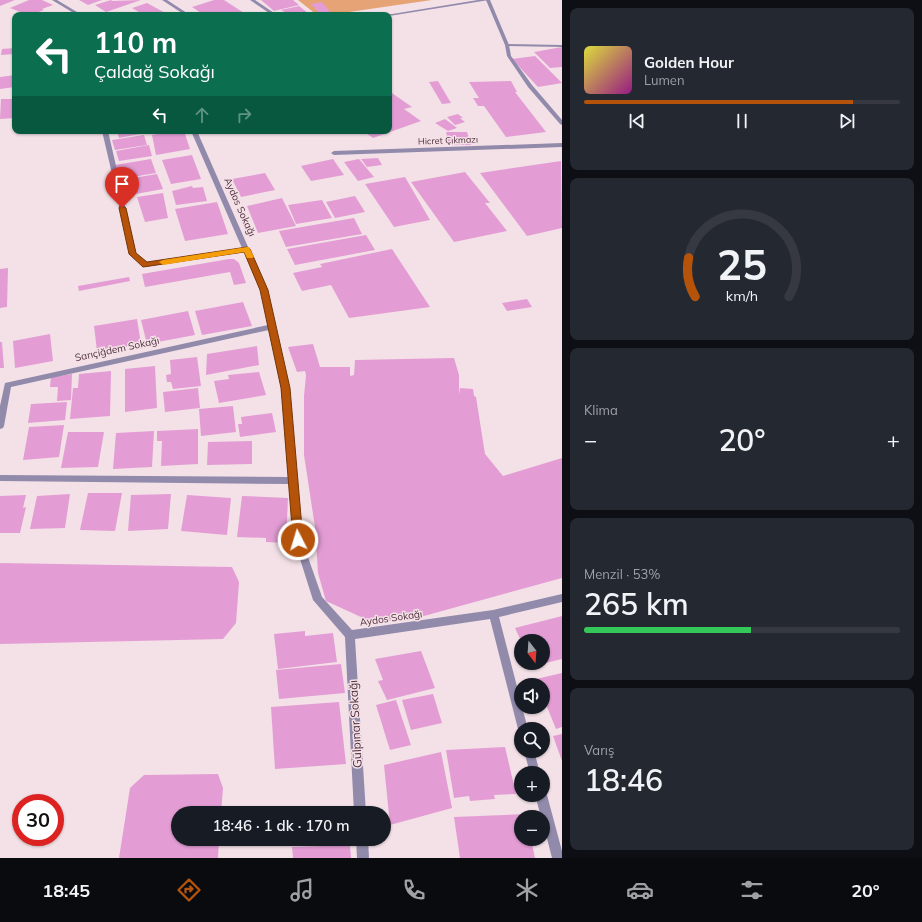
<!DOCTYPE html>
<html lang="tr">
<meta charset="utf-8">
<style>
:root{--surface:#171b24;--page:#242831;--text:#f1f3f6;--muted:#9ea1a6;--line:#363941;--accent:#b45309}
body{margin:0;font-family:Mulish,sans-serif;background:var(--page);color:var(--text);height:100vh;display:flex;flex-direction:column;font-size:15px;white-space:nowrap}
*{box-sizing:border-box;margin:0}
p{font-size:13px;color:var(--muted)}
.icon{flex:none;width:22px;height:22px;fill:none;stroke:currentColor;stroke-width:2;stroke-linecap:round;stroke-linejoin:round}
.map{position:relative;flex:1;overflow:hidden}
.sheet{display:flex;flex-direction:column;gap:8px;padding:8px;background:#0d0f14;width:360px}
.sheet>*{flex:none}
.banner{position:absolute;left:12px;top:12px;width:380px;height:122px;border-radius:8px;box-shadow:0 1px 3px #0004;background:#0b6e4f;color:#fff;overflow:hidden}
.needle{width:26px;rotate:163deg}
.controls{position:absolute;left:514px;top:634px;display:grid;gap:8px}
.controls a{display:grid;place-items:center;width:36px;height:36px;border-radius:50%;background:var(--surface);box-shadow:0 1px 3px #0004;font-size:20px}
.speed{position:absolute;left:12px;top:794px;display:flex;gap:8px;font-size:20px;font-weight:700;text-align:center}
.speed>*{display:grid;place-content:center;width:52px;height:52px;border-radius:50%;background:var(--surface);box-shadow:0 1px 3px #0004;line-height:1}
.speed .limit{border:6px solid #d22;background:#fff;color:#111}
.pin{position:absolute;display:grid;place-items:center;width:34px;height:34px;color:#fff;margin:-41px -17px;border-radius:50% 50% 50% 0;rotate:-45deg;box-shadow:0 0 4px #0007}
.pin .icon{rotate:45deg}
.me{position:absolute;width:44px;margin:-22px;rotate:355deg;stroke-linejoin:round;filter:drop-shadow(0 0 3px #0008)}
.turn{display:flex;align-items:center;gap:14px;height:84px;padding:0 16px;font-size:18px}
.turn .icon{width:52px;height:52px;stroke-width:2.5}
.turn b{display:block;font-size:28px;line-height:34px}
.lanes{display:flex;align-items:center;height:38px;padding:0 16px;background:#0003;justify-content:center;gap:20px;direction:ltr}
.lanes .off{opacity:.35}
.big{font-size:30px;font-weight:600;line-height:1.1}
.sheet .widget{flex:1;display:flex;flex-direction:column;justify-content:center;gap:6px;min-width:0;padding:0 14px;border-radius:8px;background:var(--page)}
.sheet .dial{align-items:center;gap:0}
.dial svg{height:104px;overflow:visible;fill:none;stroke:var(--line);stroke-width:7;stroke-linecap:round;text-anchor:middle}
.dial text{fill:var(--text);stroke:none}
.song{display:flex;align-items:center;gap:12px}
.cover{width:48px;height:48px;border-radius:6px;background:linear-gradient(135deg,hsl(60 70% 55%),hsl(310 70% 35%))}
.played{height:4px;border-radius:2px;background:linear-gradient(90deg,var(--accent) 85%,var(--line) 85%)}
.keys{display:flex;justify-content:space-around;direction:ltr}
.heat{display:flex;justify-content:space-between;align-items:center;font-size:22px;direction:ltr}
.charge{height:6px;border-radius:3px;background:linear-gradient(90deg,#34c759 53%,var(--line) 0)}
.trip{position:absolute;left:171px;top:806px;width:220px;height:40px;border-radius:20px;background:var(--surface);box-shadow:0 1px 3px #0004;font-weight:600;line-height:40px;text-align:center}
.menu{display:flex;height:64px;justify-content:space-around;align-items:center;background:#090b0e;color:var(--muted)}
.menu .icon{width:28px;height:28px}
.menu .current{color:var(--accent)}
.menu b{font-size:18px;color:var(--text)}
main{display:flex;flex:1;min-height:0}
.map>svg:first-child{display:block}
</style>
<main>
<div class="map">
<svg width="562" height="858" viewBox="0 0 562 858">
<rect width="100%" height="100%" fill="#f3e1e7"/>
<polygon fill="#e6a376" points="298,0 432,0 328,15 317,15"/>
<g fill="#e39dd4">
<polygon points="0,0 15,0 0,6"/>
<polygon points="29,0 42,0 53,5 42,9 44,10 30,15 24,15 21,14 23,13 10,8"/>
<polygon points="79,0 102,0 88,5"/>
<polygon points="111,0 112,1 141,0 106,12 95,5"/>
<polygon points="214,0 224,0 244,13 236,15 204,15 192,7"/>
<polygon points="261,0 293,0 299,5 274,11"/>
<polygon points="322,2 330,12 319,13 311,4"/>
<polygon points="147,3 169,15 144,15 132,8"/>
<polygon points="299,6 308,13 306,13 309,15 290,15 281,10"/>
<polygon points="562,47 562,67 550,68 534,52"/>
<polygon points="15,48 15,54 1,55 2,49"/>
<polygon points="535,56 562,83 538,87 512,59"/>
<polygon points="15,75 15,87 0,89 0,77"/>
<polygon points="438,81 451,103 442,104 429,82"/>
<polygon points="511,81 517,92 515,92 546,132 506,137 484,106 478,106 473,98 479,98 469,82"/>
<polygon points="389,91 412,107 404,109 421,121 373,138 363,131 389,131"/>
<polygon points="1,99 15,99 15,118 0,119"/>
<polygon points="458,114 463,118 460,118 465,122 455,125 447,117"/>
<polygon points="445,119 457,128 448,131 435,123"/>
<polygon points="117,131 139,131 140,134 119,138"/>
<polygon points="172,131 184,131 190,149 156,155 152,135"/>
<polygon points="446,132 467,132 471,145 449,145"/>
<polygon points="144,135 147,145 115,150 112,140"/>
<polygon points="149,145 152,156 119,161 116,151"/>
<polygon points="192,155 201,179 171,184 162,160"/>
<polygon points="378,158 382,165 367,167 361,159"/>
<polygon points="151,159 156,173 120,179 115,165"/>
<polygon points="333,159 344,175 311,181 301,166"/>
<polygon points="359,159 374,177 358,181 344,162"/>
<polygon points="561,161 562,228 527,236 480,173"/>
<polygon points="465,172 490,203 485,203 507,231 454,242 411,182"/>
<polygon points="265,173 275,190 241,197 232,179"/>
<polygon points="157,174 163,189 125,196 121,180"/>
<polygon points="405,177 430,220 394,227 365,184"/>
<polygon points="192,186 193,188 203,187 207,201 176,205 172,191"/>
<polygon points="163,193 168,218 145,222 137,197"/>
<polygon points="355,196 365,212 335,218 326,202"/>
<polygon points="282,198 296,226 258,233 247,206"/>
<polygon points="322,200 332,218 296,224 288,205"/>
<polygon points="217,202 228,234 185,241 175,209"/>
<polygon points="354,218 362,234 286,247 279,231"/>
<polygon points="366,235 375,250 295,265 287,249"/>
<polygon points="392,249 430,307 349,318 331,285 302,291 293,273 322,267 320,264"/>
<polygon points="229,259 234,259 239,263 246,283 234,285 230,272 145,287 142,274"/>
<polygon points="8,268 7,307 0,308 0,269"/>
<polygon points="129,277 130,281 79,291 78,286"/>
<polygon points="527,299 532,307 507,311 502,303"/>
<polygon points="243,302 252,326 202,335 195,311"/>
<polygon points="188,311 195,335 147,344 141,320"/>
<polygon points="137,319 141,344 97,351 94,326"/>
<polygon points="50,334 53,361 15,368 13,341"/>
<polygon points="0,342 2,342 4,368 0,368"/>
<polygon points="313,344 320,367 350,367 350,376 354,375 355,360 454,358 459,375 459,395 460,388 473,389 474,396 476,397 485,454 503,476 562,458 562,578 424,616 374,623 326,601 318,573 315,527 304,455 304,396 306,375 305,371 297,372 288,347"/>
<polygon points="257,346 259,365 206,375 207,354"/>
<polygon points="197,357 201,386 173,389 171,382 167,382 166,375 171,374 170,360"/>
<polygon points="155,366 157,408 125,412 125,369"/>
<polygon points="111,371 110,416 70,419 73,388 78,388 79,374"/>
<polygon points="259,372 266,395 219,403 214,381 229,379 228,375"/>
<polygon points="72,374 71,400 57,401 58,387 50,387 51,377"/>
<polygon points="198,388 200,408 165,412 163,392"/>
<polygon points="67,402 65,420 28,423 31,404"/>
<polygon points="233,406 236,432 201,436 199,409"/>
<polygon points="272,413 276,432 240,437 238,424 242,424 241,417"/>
<polygon points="64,425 59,457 23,460 29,427"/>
<polygon points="198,429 198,464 161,466 162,441 157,441 157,431"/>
<polygon points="154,431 152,467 113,469 116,433"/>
<polygon points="68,432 104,432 98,467 61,468"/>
<polygon points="252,441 252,464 207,465 208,442"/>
<polygon points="88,493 122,493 115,531 80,530"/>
<polygon points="70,494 65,528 30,529 37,496"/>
<polygon points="171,494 168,529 128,531 131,495"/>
<polygon points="26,495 23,508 26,507 20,533 0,533 0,496"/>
<polygon points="187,495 231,498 227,535 181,531"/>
<polygon points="242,496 288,498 286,543 266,542 266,538 237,537"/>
<polygon points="0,563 232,567 239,582 236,623 223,639 0,644"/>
<polygon points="562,616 562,659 533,666 531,663 543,663 543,641 521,641 515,628"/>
<polygon points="305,631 305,636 333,633 337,662 278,669 274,634"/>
<polygon points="421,651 435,688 387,700 378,681 383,680 375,659"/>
<polygon points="341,664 345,693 279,699 276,670"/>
<polygon points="562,673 562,727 556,729 543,697 543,685 538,685 536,679"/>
<polygon points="433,694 442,723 411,730 402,700"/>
<polygon points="396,700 411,745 390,750 376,705"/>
<polygon points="339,702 346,764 275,769 271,707"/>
<polygon points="562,734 562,761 553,736"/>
<polygon points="505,747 516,794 494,795 495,799 470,801 469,796 454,798 446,750"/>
<polygon points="441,752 452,808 390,825 384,765"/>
<polygon points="218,774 223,788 221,813 178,813 178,839 219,839 218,858 119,858 130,788 144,775"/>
<polygon points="526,814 526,817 521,817 521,839 531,839 535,858 460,858 454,817"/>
<polygon points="350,845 351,858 293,858 292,847"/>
</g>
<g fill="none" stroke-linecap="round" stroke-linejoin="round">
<g fill="#918aab" fill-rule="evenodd">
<polygon points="52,0 57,0 82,15 77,15"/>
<polygon points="162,0 167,0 190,15 185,15"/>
<polygon points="250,0 255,0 277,15 272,15"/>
<polygon points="478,0 489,0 389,16 389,15 386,15"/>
<polygon points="505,44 562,45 562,47 507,46 505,45"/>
<polygon points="102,131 108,131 136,253 146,263 242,248 191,131 197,131 267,290 289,388 302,540 322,597 352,630 493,610 562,594 562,602 499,617 521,702 521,707 522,707 528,729 521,729 521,733 518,729 490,619 355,639 366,813 354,813 345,637 313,600 294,540 289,484 0,481 0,475 288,477 281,388 269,330 11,387 4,426 3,428 0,429 0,406 5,383 268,325 261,290 244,252 145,267 131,255"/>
<polygon points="562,143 562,147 334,155 331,153 334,151"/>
<polygon points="524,751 534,751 540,773 530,773"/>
<polygon points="543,790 545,791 547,795 562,851 562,858 552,858 543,823 543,817 541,817 535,795 543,795"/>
<polygon points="356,839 368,839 369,858 357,858"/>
</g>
<polygon fill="#918aab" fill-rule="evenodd" points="486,0 490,0 509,45 511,56 532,85 562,120 562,125 560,124 528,87 507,56 505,45"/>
</g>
<polygon fill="#b45309" stroke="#753606" points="120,206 122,206 126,208 136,253 147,262 247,247 250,249 268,290 290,388 303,540 302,543 298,545 295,543 293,540 281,388 260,290 244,252 143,267 129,254 119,208"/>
<polygon fill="#f59e0b" points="247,247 249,247 254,257 252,258 247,258 244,252 163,265 159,262 163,260"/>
<g text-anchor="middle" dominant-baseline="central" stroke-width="3" stroke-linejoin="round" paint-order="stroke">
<g font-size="9" fill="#512f3d" stroke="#f3e1e7">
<text transform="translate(448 140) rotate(-2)">Hicret Çıkmazı</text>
</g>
<g font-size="10" fill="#512f3d" stroke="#f3e1e7">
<text transform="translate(240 207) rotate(66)">Aydos Sokağı</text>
<text transform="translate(117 349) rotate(-12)">Sarıçiğdem Sokağı</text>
<text transform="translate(391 618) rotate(-8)">Aydos Sokağı</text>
</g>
<g font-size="12" fill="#512f3d" stroke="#f3e1e7">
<text transform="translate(355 724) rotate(-93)">Gülpınar Sokağı</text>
</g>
</g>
</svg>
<div class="controls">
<a><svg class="needle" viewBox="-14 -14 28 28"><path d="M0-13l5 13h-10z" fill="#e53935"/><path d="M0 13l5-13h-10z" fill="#9ea1a6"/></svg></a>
<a><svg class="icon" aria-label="sound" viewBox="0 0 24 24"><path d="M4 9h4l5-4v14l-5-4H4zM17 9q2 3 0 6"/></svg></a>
<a><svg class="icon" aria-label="search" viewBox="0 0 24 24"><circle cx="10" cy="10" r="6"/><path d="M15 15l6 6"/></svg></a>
<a>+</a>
<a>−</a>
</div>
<div class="speed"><div class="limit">30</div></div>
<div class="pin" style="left:122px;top:208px;background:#d93025"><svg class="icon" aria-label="arrive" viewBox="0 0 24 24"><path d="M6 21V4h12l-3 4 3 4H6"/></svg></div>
<svg class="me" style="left:298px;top:540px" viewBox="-20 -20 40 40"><circle r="17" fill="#b45309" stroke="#fff" stroke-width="3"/><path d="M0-11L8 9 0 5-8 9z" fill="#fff"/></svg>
<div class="trip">18:46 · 1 dk · 170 m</div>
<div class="banner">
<div class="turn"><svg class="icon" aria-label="left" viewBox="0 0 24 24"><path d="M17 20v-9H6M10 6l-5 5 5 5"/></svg><div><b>110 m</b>Çaldağ Sokağı</div></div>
<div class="lanes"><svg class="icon" aria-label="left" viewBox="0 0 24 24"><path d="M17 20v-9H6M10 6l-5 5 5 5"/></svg><svg class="icon off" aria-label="ahead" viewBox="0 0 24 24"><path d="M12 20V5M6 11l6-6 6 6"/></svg><svg class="icon off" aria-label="right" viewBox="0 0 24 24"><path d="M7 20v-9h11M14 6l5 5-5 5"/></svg></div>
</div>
</div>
<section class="sheet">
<div class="widget">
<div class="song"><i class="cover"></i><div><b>Golden Hour</b><p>Lumen</p></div></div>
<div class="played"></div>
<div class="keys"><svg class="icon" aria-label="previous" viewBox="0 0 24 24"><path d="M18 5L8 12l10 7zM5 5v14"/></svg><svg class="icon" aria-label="pause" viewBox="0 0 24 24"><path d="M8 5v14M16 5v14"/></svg><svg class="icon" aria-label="next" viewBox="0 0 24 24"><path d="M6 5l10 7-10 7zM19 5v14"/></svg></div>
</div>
<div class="widget dial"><svg viewBox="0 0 100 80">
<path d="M14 69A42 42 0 1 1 86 69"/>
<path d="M14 69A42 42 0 0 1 9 39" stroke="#b45309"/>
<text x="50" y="56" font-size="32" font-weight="700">25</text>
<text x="50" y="72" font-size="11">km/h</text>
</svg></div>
<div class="widget"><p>Klima</p>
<div class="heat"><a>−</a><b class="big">20°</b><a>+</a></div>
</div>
<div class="widget"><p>Menzil · 53%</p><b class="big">265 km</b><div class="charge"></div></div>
<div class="widget"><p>Varış</p><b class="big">18:46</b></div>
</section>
</main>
<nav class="menu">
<b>18:45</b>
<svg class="icon current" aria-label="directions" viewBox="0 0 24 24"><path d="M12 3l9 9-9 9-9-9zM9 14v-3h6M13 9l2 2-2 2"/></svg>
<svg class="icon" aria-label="music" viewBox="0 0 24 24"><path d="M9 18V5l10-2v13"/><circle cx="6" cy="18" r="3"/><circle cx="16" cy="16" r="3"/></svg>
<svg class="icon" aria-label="phone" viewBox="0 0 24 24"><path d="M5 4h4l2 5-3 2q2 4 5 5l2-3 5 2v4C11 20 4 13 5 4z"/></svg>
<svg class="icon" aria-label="climate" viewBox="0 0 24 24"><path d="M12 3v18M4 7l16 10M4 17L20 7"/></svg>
<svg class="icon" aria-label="car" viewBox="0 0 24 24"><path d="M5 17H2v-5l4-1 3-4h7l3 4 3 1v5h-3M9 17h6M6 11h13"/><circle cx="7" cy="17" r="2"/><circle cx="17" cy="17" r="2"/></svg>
<svg class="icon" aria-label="filters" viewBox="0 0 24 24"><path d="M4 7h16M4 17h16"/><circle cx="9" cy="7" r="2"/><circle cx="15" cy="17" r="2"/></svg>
<b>20°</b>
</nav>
